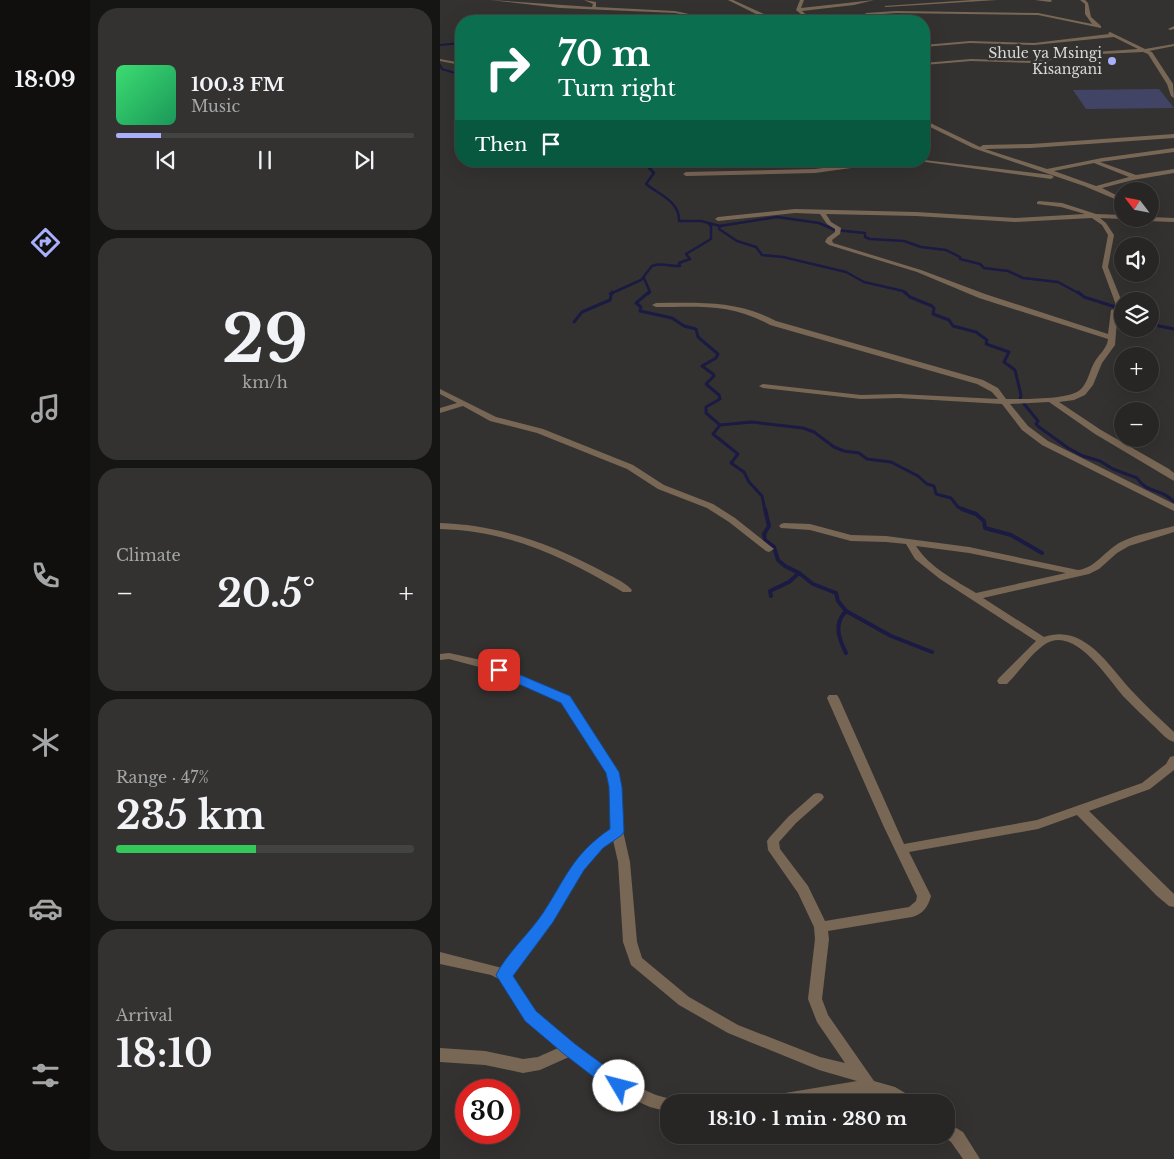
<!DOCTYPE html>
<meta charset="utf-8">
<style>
:root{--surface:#272624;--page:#333231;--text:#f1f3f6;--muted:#a4a5a6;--line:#434341;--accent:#a8b0fc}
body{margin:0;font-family:"Libre Baskerville",serif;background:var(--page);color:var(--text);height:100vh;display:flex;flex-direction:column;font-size:19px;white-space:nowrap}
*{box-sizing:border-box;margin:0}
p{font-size:16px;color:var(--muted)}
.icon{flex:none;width:28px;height:28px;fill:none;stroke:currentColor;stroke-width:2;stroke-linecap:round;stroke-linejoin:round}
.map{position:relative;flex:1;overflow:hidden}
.panel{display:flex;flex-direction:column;gap:8px;padding:8px;background:#151514;width:350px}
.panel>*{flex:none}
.hud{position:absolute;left:15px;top:15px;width:475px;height:152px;border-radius:20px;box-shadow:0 5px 20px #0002,0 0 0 1px var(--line);background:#0b6e4f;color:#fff;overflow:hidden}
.needle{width:32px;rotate:302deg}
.controls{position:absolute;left:674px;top:182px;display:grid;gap:10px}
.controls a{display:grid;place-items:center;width:45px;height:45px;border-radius:50%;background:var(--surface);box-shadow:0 5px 20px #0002,0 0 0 1px var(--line);font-size:25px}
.speed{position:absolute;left:15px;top:1079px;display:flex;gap:10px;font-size:25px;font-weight:700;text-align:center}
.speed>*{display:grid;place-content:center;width:65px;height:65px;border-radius:50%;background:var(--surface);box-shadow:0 5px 20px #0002,0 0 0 1px var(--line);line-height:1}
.speed .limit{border:8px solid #d22;background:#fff;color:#111}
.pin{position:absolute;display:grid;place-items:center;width:42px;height:42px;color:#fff;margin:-21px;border-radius:10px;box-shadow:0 2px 8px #0006}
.me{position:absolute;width:55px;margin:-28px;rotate:307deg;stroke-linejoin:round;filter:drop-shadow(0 0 4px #0008)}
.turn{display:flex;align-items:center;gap:18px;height:105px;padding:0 20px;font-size:22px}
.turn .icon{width:65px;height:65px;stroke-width:2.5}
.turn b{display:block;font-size:35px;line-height:42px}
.then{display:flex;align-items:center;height:48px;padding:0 20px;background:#0003;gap:10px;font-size:19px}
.big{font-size:38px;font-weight:700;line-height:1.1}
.panel .tile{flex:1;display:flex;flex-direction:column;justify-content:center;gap:8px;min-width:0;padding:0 18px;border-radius:20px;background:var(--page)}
.panel .dial{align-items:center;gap:0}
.dial b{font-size:65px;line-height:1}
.song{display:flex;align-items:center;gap:15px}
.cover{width:60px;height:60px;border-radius:8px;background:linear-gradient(135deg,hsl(140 70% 55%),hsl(150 70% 35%))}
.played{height:5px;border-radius:2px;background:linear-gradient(90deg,var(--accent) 15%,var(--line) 15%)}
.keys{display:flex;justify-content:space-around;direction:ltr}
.heat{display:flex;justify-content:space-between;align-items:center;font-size:28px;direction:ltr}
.charge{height:8px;border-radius:4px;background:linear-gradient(90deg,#34c759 47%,var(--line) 0)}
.trip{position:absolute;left:220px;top:1094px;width:295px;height:50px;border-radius:20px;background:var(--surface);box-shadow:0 5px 20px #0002,0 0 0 1px var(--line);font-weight:700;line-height:50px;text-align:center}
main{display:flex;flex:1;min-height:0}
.tabs{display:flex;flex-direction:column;width:90px;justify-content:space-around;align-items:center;background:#100f0e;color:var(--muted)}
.tabs .icon{width:35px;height:35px}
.tabs .selected{color:var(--accent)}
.tabs b{font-size:22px;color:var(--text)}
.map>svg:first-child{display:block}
</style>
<main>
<nav class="tabs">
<b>18:09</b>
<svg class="icon selected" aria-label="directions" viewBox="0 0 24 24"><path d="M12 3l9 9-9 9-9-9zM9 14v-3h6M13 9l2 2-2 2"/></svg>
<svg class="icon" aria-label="music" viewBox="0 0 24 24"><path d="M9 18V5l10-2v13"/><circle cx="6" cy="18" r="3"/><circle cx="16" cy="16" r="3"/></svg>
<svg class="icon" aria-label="phone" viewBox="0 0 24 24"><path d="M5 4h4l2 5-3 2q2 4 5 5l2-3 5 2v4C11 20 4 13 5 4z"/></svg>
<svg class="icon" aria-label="climate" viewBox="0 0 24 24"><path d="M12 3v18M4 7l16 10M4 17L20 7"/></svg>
<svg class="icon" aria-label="car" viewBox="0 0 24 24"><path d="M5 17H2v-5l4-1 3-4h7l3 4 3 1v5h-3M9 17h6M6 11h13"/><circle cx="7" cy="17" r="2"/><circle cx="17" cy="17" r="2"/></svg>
<svg class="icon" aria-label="filters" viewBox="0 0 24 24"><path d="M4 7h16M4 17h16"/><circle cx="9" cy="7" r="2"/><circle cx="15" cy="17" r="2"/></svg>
</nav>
<section class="panel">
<div class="tile">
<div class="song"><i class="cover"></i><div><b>100.3 FM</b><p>Music</p></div></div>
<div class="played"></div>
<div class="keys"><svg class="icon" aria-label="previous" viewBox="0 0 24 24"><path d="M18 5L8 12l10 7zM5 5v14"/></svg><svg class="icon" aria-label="pause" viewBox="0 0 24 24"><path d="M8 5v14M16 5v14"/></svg><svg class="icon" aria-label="next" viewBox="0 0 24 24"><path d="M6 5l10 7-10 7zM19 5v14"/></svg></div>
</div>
<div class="tile dial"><b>29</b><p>km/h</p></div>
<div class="tile"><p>Climate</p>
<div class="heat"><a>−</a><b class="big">20.5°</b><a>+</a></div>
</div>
<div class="tile"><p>Range · 47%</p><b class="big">235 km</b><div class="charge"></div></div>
<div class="tile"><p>Arrival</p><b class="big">18:10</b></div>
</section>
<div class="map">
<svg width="734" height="1159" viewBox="0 0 734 1159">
<rect width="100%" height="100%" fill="#343230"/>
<polygon fill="#414465" points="719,89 734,108 646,109 633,90"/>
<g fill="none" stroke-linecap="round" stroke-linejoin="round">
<g stroke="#1a1a43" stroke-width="2">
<polyline points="189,21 214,17"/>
<polyline points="0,45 21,43"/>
<polyline points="0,65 2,69 15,73 21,83"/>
</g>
<g stroke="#1a1a43" stroke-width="2.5">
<path d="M222,161L223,164L209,168L214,173L206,184C220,195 240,202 239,221H261L280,226L337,217L379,223L395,230L425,233V237L430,239L464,241L481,247L506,250L520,257V259L540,264L544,268L568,271L583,278L618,282L640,294"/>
<polyline points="280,226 279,229 297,241 316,247 322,255 343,257 406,272 424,282 463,291 466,294"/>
<polyline points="204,278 210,292 208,294"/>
<path d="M170,294L201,280L212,266C223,262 230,267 240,266L239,263L250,259L246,254L271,239V226L269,224"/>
</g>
<g stroke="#1a1a43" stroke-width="3">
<polyline points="209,292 196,303 201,307 200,311 232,318 244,326 256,329 258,337 278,354 276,358 262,366 273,374 274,376 266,384 279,395 280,399 266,407 266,413 280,425"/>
<path d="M465,292L470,297L492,306L494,308L493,314L509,320L513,326L536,332L547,340L546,344L569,352L564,362L575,370L581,395L580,399L598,421L596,424L599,427L628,448L643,456L660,461L673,469L697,478C707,494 722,488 734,502"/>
<polyline points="638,292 644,297 682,309"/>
<polyline points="710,321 719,326 734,329"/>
<polyline points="134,322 142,312 170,300 172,292"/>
<polyline points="325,510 322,496 309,482 304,472 291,463 298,454 273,434 280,425 312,422 363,428 374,432 394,447 404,451 419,453 427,459 451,462 478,476 487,484 494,486 496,494 511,498 518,507 525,510"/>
</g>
<g stroke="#1a1a43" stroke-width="4">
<polyline points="325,509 329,526 324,534 325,540 334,547 338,560 345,566 359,573 373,584 396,593 398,601 406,611 451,636 492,652"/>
<polyline points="522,509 536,514 544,521 545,528 571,535 602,553"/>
<polyline points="331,596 330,591 349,582 359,573"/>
<path d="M406,611C393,624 399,639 406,653"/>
</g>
<g fill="#796756" fill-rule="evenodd">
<polygon points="50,0 152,7 153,4 144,0 156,2 156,7 235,11 282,21 275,21 235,13 120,8"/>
<polygon points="288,0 293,0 324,14 328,21 324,21 320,16"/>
<polygon points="360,0 364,0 361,8 434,0 414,5 362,11 373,21 369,21 356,10"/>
<polygon points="532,0 557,0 446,7 444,6"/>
<polygon points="595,0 611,0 612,1 610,2"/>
<polygon points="640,0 645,0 648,3 651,17 661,26 661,28 598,15 456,13 430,15 444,21 439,21 424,15 426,13 456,11 598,13 652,24 645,14 645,4"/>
<polygon points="198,19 207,20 207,21 196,21"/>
<polygon points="734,26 734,29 730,30 728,29"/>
<polygon points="670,32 705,49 734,44 734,46 709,51 712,52 733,84 734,98 731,96 727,84 708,54 703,52 640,55 593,63 531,61 484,65 484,63 531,59 593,61 640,53 698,49 674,37 594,45 530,43 484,47 484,45 530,41 594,43 669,34 668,33"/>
<polygon points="0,59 21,63 21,65 0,61"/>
<path d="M484,120L540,147L543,145L591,144L734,134V138L591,148L545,149L607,169L662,158L734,148V152L660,162L696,175L734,169V173L693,180L662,188L682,198V202L644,186L533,148L484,124ZM654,163L689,177L656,186L614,171Z"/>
<polygon points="484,160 611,175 614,177 611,179 478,161 484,161"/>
<polygon points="288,161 310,161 286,164 286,162"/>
<polygon points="442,161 462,161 375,173 246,176 243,174 246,172 375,169"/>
<path d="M599,201L622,203L656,214L682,215V219L660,218L666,223L674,235L668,267L682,302V307L676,305L662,267L668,235L662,225L652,218L575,222L476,216L386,214L391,222L401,228L400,234L392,240L393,243L481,270L545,294L668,334L671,310L678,308L675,345L662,363L653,385L645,395L634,400L619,402L661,430L729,469L734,473V481L655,434L609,402L570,404L588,426L608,441L734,504V511L602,445L582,430L562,404L459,398L421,399L323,388L319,386L323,384L421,395L459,394L558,399L552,392L537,384L330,325C291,303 259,307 216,307L212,305L216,303C260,303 296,300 336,321L543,380L558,388L566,399C582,399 628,400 640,390C648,383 649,372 654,363C659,354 667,349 668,339L539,298L477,272L389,245L385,242L387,238L395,232V229L387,224L380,214L355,213L278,221L275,219L278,217L355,209L476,212L575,218L645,214L621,207L597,204V202Z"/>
<polygon points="710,217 734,218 734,222 706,221 703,219 710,219"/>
<polygon points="0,389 56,417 103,429 193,465 224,485 273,504 295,518 334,549 329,552 326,551 289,522 267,508 218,489 187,469 97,433 50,421 23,406 0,413 0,408 17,403 0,394"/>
<path d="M0,523C58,525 109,543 160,570C170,576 184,581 192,590L191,592H183C123,557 71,531 0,529Z"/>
<path d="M344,523L370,524L411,535L446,536L529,547L638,570C656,568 665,550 681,542C697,534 716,531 734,526V532L689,546L677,553L659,569L649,574L543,598L604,637C644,623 668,665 692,691C705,705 720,719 734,732V742C727,740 721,733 716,728C705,718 694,707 683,696C668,678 635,627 607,643C592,652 580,671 567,684H559L557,681L559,678L596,641L500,579L475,559L466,544L446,542L411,541L370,530L341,528L339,526L341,524ZM476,546L529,553L626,573L536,593C515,580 489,567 476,546Z"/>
<path d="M9,653L50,662L130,696L177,769L182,787L183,831L190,862L197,942L202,958L249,997L298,1025L380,1057L405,1063L377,1022L368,999L375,939L374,927L358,893L328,850L327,841L329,838L348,817L374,794L378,793L382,794L384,797L382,800L356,823L339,842L340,849L368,886L385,921L469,907L476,901L477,896L443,825L387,698L389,695H397L399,698L464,844L597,820L702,783L726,764L730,757L734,756V770L710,789L649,811L734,894V907L729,906L717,896L637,815L598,829L469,852L491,896C488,907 483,914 472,917L388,931L389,939L382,999L388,1015L434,1081L455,1087L472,1097L474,1102H454L446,1098L429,1093L372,1102H326L328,1097L333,1095L417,1081L379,1070L288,1033L239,1005L191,965L183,942L178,862L173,840C145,860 131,892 114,920C102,939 86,957 72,975L95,1012L135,1044L184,1081L216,1095L234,1100L236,1102H229V1112L210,1107L174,1091L129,1057L100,1070L83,1073L45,1065L0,1062V1048L45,1051L83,1059L98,1057L118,1048L85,1020L59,979L51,975L0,964V952L62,968C76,949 92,932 104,913C126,878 136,853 171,829L170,787L167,772L122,702L43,668L9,659L0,660V654Z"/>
<polygon points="506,1122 523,1132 540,1159 523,1159 511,1142 502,1135 506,1135"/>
</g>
</g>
<path fill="#1a73e8" stroke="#114b97" d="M59,666L130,696L179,772L182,787L184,831L182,835L163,848L144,870L113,922L73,976L96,1011L135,1044L185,1081L188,1086L185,1092L179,1094L173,1092L124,1054L85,1021L56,975C67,953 89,934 103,913C126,878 132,855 170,829L169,787L166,773L121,703L54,673L53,670Z"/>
<circle fill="#a8b0fc" stroke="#343230" stroke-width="2" cx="672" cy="61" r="5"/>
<g text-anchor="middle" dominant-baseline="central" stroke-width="5" stroke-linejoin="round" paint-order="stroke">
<g font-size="14" fill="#d9d8d6" stroke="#343230" text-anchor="end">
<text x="662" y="53">Shule ya Msingi<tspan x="662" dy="16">Kisangani</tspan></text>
</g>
</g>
</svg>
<div class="controls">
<a><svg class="needle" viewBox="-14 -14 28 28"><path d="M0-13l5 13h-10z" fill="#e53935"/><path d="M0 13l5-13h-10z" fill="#a4a5a6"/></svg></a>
<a><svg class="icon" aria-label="sound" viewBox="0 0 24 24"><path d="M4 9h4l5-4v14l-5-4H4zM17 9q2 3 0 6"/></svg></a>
<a><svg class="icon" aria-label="layers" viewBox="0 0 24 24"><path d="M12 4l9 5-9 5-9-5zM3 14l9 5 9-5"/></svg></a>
<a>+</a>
<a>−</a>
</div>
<div class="speed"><div class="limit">30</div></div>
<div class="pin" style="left:59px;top:670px;background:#d93025"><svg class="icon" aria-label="arrive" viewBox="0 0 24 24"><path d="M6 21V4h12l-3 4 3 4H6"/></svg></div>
<svg class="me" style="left:179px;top:1086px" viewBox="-20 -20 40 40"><circle r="19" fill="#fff"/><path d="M0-13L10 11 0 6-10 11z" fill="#1a73e8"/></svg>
<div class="trip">18:10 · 1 min · 280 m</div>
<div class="hud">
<div class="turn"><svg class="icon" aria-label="right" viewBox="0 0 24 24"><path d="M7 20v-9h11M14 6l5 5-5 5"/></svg><div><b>70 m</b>Turn right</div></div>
<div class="then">Then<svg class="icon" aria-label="arrive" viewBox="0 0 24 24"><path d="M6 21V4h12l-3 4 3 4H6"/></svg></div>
</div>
</div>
</main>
